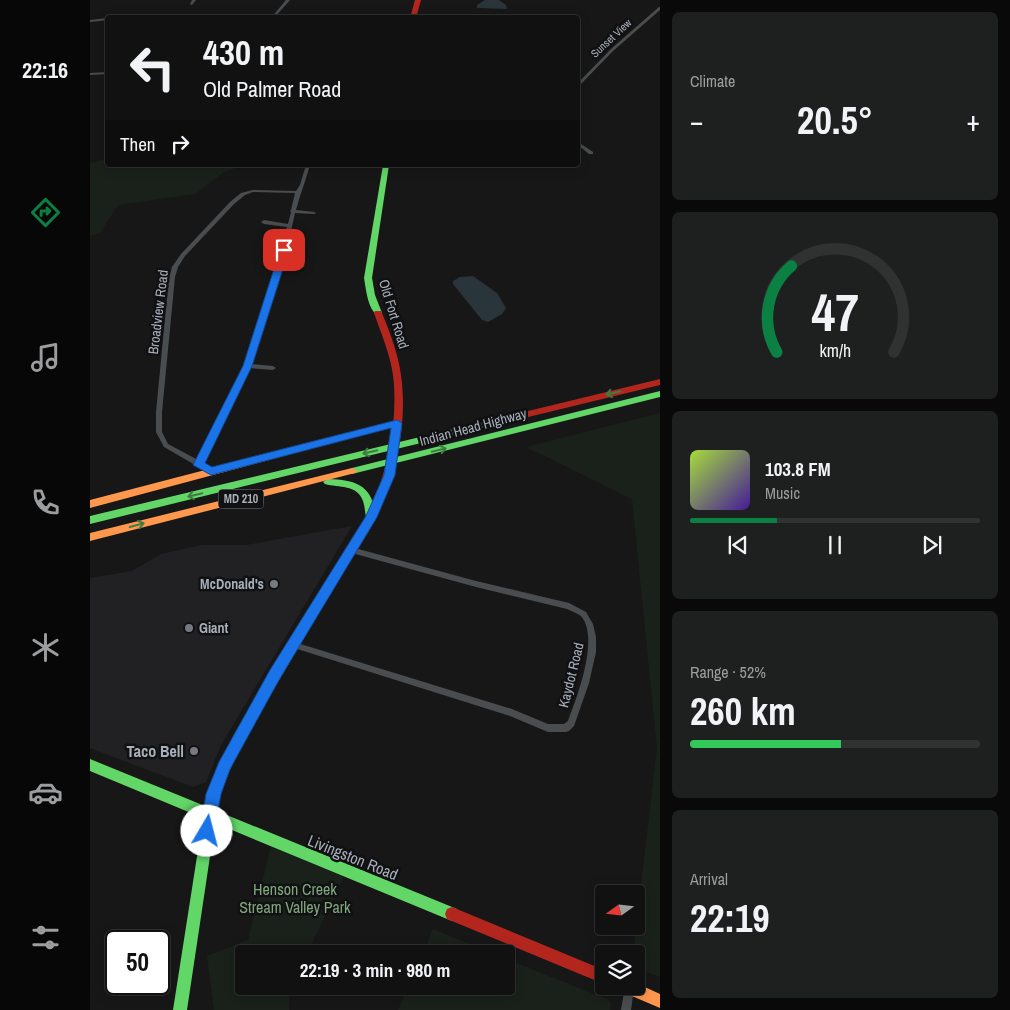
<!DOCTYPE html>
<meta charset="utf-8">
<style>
:root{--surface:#111;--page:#1e1f1f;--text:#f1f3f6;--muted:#9c9d9f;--line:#303131;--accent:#0b8043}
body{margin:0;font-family:"Archivo Narrow",sans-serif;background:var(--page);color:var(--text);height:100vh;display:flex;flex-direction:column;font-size:19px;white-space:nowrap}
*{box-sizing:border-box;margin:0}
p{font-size:16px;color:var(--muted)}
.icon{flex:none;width:28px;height:28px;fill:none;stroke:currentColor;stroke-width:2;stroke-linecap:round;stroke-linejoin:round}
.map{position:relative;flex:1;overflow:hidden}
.details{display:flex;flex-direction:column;gap:12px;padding:12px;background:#090909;width:350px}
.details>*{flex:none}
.guide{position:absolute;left:15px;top:15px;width:475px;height:152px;border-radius:5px;box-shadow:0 2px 12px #0003,0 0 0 1px var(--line);background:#111;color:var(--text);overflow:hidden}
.needle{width:32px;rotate:255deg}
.controls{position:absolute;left:505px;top:885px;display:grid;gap:10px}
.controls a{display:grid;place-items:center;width:50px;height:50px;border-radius:5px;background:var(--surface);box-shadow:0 2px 12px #0003,0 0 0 1px var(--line);font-size:25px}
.speed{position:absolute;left:15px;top:930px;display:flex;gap:10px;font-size:25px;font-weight:700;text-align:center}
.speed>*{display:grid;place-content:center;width:65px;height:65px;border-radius:50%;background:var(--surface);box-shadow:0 2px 12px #0003,0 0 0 1px var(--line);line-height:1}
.speed .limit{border:2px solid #111;border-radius:8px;background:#fff;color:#111}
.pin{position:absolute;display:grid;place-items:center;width:42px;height:42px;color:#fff;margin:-21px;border-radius:10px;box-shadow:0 2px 8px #0006}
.me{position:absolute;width:55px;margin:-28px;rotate:8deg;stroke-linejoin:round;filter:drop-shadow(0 0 4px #0008)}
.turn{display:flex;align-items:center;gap:18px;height:105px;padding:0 15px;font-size:22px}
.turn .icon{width:65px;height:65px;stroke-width:2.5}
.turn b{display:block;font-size:35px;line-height:42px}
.then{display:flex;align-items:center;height:48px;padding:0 15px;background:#0003;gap:10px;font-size:19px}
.big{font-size:38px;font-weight:700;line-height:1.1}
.details .tile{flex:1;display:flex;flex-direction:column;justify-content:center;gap:8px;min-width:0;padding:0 18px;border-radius:8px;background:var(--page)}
.details .dial{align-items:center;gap:0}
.dial svg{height:130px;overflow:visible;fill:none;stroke:var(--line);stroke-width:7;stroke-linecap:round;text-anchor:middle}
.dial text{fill:var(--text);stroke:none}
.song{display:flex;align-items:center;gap:15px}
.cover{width:60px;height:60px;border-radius:8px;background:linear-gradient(135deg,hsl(80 70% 55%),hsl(260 70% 35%))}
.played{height:5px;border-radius:2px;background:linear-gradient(90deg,var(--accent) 30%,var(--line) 30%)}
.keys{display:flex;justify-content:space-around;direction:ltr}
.heat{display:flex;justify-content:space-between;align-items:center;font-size:28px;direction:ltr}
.charge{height:8px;border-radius:4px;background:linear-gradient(90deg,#34c759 52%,var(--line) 0)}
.trip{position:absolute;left:145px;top:945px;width:280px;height:50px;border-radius:5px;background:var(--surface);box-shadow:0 2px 12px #0003,0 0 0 1px var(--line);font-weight:700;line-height:50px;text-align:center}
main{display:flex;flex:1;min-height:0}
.tabs{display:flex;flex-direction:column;width:90px;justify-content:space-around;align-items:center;background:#070707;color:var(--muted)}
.tabs .icon{width:35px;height:35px}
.tabs .active{color:var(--accent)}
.tabs b{font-size:22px;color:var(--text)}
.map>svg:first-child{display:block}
</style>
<main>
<nav class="tabs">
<b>22:16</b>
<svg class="icon active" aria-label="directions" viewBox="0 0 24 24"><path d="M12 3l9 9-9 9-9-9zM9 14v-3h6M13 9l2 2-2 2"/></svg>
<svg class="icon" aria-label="music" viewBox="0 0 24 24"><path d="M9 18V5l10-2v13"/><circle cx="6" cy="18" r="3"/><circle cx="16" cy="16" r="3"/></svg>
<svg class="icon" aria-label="phone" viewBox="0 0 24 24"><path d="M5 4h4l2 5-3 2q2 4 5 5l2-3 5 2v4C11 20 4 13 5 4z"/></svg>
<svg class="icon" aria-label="climate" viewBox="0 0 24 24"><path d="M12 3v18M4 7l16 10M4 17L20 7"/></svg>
<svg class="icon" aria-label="car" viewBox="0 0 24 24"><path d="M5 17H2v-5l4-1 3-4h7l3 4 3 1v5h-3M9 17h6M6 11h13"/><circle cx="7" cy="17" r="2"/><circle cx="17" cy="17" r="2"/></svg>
<svg class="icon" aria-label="filters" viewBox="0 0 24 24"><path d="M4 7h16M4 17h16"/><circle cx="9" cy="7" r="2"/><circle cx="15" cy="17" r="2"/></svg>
</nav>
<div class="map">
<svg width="570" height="1010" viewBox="0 0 570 1010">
<rect width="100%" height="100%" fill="#171717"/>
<polygon fill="#212124" points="262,526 131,745 116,782 103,787 0,748 0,578 42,571 71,554 112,545 156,545"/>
<g fill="#1a211a">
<polygon points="17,159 18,165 156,165 134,172 105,194 28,205 10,233 0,236 0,163"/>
<polygon points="570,413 570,977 546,968 546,954 543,954 567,748 542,499 436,447"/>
<polygon points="181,846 254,877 217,954 154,954 154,986 202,986 199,992 199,1010 124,1010 117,956 158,940"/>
<polygon points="343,929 404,954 333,954"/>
<polygon points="416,959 519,1000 521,1004 520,1010 308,1010 319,986 416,986"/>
</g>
<g fill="#29353a">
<polygon points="395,0 409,0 416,5 417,9 387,8 387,5"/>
<polygon points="383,276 407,293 416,308 412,314 398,322 392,320 363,284 363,281 370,277"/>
</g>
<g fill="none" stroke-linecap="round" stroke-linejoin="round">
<g fill="#4a4d50" fill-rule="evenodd">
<polygon points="102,0 106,0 102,5 100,4"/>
<polygon points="196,0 200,0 184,18 181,18"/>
<polygon points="569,7 570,7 570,10 523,51 489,86 488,86 488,83 521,49"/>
<polygon points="18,18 18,20 0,22 0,20"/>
<polygon points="18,72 18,74 0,75 0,73"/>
<polygon points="488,142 503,152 503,154 499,154 488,145"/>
<path d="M216,165H220C216,180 210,194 206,210L224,212L226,213L224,214L205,213L197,249L211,250L214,252L211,254L196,252L193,263L212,264L215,266L212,268L192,266L160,364L183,366L186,368L183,370L159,368L113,463L124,471L121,473H119L74,447L66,432V412L79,277L82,267L91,254L140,202L151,193L163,190L206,191L210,185ZM163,192L205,193L201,210L200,211L201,212L198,224L174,220L171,222L174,224L197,227L191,250L154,366L108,460L78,444L72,432V412L85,277L88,267L95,256L144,204L155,195Z"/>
<path d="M261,547L386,581L479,603L496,612L503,624L506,637V652L499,683L484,726L479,731L476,732H458L420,716L201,647L200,645L201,643L204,642L422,709L458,724H474L478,721C487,697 510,638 491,616C487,613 481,611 477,609L386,587L258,552L257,550L258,548Z"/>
<polygon points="535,986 543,986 544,988 541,1010 531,1010"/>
</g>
<g fill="#63d668" fill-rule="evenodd">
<path d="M293,165H299L282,278L285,295L292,313L288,315C278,311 276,289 274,278Z"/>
<polygon points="570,391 570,397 262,474 257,471 262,468"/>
<polygon points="430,413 433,414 435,416 433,418 0,524 0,516"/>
<path d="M238,479C268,480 283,486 286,518L285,521H277C275,514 275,507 273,501C267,484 249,488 235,484L233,482Z"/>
<polygon points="246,570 250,571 251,574 250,577 155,738 129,793 127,811 367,909 369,914 367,919 362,921 125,823 97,1010 83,1010 113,818 0,771 0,759 115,806 117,793 146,731 242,571"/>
</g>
<g fill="#ff974d" fill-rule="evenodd">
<polygon points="307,420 310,421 312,423 310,425 0,508 0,500"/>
<polygon points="262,468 265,469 267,471 265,473 0,541 0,533"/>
<polygon points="546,983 570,994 570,1008 530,991 528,986 546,986"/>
</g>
<g fill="#b3261e" fill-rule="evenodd">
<polygon points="325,0 331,0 326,18 320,18"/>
<path d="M285,311H291L292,313C300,333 308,353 311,375C318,424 306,478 284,522C274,541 261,559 250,577H242L241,574C251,556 264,541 274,523C296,479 309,424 303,375C300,354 291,333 284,313Z"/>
<polygon points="570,379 570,385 430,419 425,416 430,413"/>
<polygon points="362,907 514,970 514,984 357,919 355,914 357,909"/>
</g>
</g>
<defs><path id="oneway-shaft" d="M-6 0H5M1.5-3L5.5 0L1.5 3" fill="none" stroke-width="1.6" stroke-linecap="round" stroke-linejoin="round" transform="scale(1.25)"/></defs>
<g stroke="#3e7d42">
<use href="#oneway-shaft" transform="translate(523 393) rotate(166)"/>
<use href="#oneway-shaft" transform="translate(349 450) rotate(-14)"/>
<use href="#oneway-shaft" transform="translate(280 452) rotate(167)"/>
<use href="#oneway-shaft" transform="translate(105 495) rotate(167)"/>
<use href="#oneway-shaft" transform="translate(47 525) rotate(-15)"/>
</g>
<polygon fill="#1a73e8" stroke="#114b97" points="194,247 199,250 162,366 115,463 122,467 307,420 312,423 305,475 287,517 190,678 140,769 131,794 124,831 122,836 117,838 112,836 110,831 116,794 129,762 180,670 276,516 294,475 301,428 121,475 103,465 153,366 190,250"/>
<g fill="#757a80" stroke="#111113" stroke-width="2">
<circle cx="184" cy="584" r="5"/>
<circle cx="99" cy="628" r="5"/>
<circle cx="104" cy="751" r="5"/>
</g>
<g text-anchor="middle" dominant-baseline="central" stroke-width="5" stroke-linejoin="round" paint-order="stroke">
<g font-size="11" fill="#a7afb9" stroke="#111113">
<text transform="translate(521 38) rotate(-43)">Sunset View</text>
</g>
<rect fill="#111113" stroke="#7a8087" stroke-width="1" x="128.5" y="489.5" width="45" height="19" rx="4"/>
<g font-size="12" font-weight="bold" fill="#a7afb9">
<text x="151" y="499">MD 210</text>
</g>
<g font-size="14" fill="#a7afb9" stroke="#111113">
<text transform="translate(68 312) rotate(-83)">Broadview Road</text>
<text transform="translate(304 314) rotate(73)">Old Fort Road</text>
<text transform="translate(383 427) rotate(-15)">Indian Head Highway</text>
<text transform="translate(481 675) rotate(-76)">Kaydot Road</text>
</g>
<g font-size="14" font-weight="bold" fill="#a7afb9" stroke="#111113" text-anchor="end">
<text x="174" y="584">McDonald's</text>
<text x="109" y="628" text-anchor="start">Giant</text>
</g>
<g font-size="16" font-weight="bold" fill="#a7afb9" stroke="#111113" text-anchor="end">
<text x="94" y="751">Taco Bell</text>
</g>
<g font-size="16" fill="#a7afb9" stroke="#111113">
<text transform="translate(263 857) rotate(22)">Livingston Road</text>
</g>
<g font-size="16" fill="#80a67c" stroke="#111113">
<text x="205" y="889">Henson Creek<tspan x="205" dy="18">Stream Valley Park</tspan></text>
</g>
</g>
</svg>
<div class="controls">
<a><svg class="needle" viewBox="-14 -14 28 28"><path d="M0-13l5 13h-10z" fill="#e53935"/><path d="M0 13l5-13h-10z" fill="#9c9d9f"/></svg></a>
<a><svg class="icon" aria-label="layers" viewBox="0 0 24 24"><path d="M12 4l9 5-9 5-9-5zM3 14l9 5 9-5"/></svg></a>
</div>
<div class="speed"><div class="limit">50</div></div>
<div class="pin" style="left:194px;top:250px;background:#d93025"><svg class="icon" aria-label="arrive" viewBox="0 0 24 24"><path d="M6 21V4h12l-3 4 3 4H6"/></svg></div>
<svg class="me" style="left:117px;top:831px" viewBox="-20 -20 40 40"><circle r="19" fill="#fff"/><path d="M0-13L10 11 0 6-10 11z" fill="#1a73e8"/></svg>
<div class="trip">22:19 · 3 min · 980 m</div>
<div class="guide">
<div class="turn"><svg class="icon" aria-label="left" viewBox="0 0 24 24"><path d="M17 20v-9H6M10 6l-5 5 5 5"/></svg><div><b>430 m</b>Old Palmer Road</div></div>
<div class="then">Then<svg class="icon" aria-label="right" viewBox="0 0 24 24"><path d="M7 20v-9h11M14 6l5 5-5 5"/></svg></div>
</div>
</div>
<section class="details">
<div class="tile"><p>Climate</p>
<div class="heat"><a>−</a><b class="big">20.5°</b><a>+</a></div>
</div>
<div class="tile dial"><svg viewBox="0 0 100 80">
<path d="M14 69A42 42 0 1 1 86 69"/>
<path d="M14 69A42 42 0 0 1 23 16" stroke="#0b8043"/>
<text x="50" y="56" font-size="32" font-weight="700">47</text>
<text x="50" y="72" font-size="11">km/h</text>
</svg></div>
<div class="tile">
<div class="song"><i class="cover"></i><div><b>103.8 FM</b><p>Music</p></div></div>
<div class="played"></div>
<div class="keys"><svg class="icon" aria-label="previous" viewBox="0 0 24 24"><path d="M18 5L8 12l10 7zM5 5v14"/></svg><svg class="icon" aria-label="pause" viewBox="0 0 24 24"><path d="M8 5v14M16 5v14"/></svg><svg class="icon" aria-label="next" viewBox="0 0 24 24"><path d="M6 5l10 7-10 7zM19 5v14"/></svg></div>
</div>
<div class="tile"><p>Range · 52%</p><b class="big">260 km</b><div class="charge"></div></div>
<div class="tile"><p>Arrival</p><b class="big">22:19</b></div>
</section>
</main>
